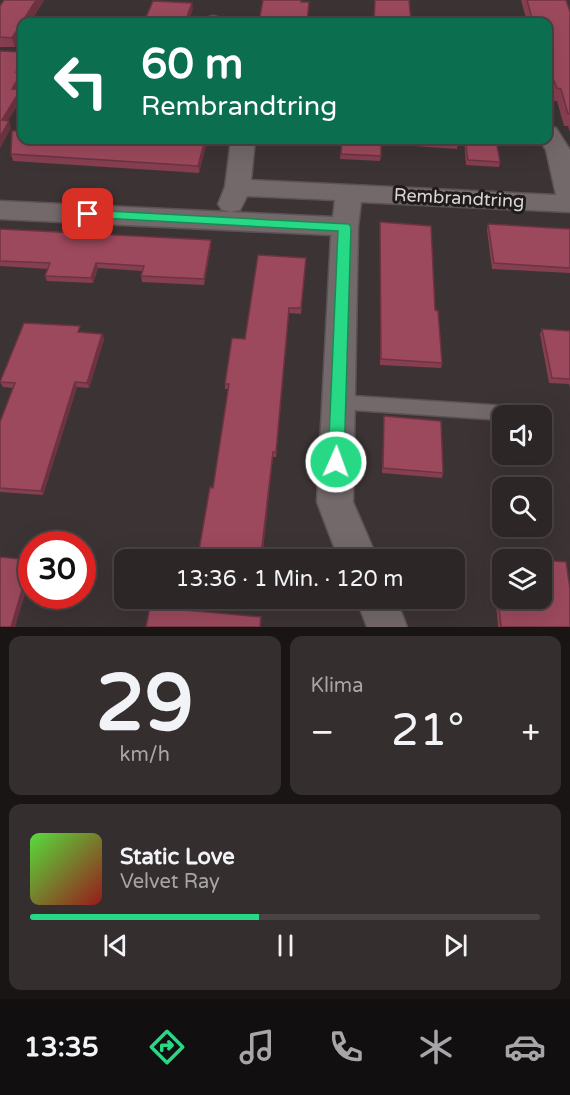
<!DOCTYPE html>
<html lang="de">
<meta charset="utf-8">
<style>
:root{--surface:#2d2627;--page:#352e2f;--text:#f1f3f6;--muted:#a7a5a7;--line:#484344;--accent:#27d885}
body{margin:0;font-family:"Varela Round",sans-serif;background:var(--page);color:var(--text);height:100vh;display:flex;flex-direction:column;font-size:22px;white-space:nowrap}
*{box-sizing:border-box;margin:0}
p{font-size:20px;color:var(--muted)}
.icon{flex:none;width:33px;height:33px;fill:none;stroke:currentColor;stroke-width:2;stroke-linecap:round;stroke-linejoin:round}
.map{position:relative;height:627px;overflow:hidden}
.sheet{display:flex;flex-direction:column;gap:9px;padding:9px;background:#191515;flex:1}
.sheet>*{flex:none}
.hud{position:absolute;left:18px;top:18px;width:534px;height:126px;border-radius:12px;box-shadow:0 6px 24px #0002,0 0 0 2px var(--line);background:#0b6e4f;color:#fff;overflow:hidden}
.buttons{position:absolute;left:492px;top:405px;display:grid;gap:12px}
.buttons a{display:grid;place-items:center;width:60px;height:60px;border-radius:12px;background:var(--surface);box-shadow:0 6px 24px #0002,0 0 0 2px var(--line);font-size:30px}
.speed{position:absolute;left:18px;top:531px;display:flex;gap:12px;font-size:30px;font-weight:700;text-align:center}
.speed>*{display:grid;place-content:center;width:78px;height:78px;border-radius:50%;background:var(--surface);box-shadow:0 6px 24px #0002,0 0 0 2px var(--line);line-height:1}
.speed .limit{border:9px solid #d22;background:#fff;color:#111}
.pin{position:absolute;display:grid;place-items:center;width:51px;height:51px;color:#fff;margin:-26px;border-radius:12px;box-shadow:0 3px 9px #0006}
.me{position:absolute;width:66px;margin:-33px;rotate:2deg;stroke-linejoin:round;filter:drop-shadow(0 0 4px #0008)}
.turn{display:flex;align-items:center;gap:21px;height:126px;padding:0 24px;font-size:27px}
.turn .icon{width:78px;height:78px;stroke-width:2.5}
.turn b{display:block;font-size:42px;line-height:51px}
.big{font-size:45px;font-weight:600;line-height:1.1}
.sheet .widget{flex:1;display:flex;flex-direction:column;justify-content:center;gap:9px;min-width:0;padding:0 21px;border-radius:12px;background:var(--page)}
.sheet .dial{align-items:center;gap:0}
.dial b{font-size:78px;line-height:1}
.song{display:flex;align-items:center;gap:18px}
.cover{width:72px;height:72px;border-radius:9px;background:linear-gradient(135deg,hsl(110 70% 55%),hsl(0 70% 35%))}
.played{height:6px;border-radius:3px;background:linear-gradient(90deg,var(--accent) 45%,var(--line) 45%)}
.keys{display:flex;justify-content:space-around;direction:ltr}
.heat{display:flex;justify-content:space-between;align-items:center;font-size:33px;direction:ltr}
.sheet .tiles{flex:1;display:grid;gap:9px;grid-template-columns:1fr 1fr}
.widget:last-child{grid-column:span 2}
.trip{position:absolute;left:114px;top:549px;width:351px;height:60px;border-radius:12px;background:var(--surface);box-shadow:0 6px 24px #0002,0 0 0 2px var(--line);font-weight:600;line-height:60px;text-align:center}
.tab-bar{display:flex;height:96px;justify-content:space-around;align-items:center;background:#120f10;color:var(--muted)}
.tab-bar .icon{width:42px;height:42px}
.tab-bar .current{color:var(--accent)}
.tab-bar b{font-size:27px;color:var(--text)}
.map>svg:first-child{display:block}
</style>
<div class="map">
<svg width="570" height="627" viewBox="0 0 570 627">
<rect width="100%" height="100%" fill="#3c3334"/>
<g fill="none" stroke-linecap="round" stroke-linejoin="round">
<g stroke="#5a5254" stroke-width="3">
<polygon id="service" points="338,395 538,408 544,410 546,415 542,421 542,416 502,416 502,420 338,409 332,407 330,402 332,397"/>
</g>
<g stroke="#5a5254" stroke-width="3">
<g id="minor">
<polygon points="213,16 221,18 224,22 203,22 206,18"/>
<polygon points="548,126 556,128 570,150 570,212 361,202 358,227 353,502 378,560 339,560 317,502 331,235 0,219 0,201 333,217 335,200 247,196 240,210 231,212 222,210 218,204 225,187 231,140 255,140 251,180 556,195 546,150 540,140 548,140"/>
<polygon points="356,598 396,598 407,627 367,627"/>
</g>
</g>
<use href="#service" fill="#73686a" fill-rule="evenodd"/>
<use href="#minor" fill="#73686a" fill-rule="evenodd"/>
</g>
<g fill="#863f50">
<polygon points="4,0 44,0 15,47 0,47 0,6"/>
<polygon points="521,0 566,0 570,12 570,132 568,126 564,126 557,101 553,101 548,86 548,22 527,22"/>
<polygon points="266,140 311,140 310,145 266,143"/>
<polygon points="342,140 381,156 380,161 340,159"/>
<polygon points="413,140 458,140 458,142 457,149 414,146"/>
<polygon points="464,140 496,140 500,162 499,167 466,165"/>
<polygon points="206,145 199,173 13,161 11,154"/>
<polygon points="380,222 442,363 441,368 380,365"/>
<polygon points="488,224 570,229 570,273 492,269 487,230"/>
<polygon points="0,229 211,240 211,245 204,285 142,282 141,276 143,271 98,268 93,283 47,281 45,276 48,269 0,266"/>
<polygon points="306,258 301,314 289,313 276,457 273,457 262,559 200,555 199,550 213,488 228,389 225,389 225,384 245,339"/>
<polygon points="542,329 570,331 570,388 569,384 549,383 540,334"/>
<polygon points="82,331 82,332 102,334 104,339 89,388 77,387 43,495 0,492 0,422 13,388 3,387 0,382"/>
<polygon points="384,416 443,473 442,478 382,473"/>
<polygon points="494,556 570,627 498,627 492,560"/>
</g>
<g fill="#6d3341">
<polygon points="36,0 44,0 30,22 22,22 22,35 15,47 12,38"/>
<polygon points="192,3 193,9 188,22 185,22"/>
<polygon points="22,61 22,83 14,96 12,89 16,72"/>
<polygon points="21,89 22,98 4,128 2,120"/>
<polygon points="9,121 11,128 0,149 0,137"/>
<polygon points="205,140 206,145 199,173 198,166"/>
<polygon points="211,240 211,245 204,285 204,279"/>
<polygon points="96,263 98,268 93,283 91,278"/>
<polygon points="102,334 104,339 89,388 87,383"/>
<polygon points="75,382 77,387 43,495 41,491"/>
<polygon points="273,452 273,457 262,559 261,555"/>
<polygon points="31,560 32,572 15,627 11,627"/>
</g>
<g fill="#9c495d" stroke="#6d3341" stroke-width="1.5">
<polygon points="4,0 36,0 12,38 0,37 0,6"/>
<polygon points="263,0 301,0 301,2 309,2 307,22 259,22"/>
<polygon points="375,0 409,0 411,22 374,22"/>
<polygon points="527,0 566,0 570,12 570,114 568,114 561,89 557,88 548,66 548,22 533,22"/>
<polygon points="153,1 192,3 185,22 144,22"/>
<polygon points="0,51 22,52 22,61 16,72 22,72 12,89 21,89 2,120 9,121 0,137"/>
<polygon points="12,131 22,131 22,140 205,140 198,166 11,154"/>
<polygon points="342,140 381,140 381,156 341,154"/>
<polygon points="415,140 458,140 458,142"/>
<polygon points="465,140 496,140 500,162 468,160"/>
<polygon points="380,222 431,226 435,310 438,311 442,363 381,359"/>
<polygon points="488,224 570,229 570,268 494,263"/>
<polygon points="0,229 211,240 204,279 141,276 144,266 96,263 91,278 45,276 50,263 0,261"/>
<polygon points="258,255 306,258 301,308 289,308 276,452 273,452 261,555 199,550 210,487 213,488 229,384 225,384 232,338 245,339"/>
<polygon points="24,323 80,326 78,332 102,334 87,383 75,382 41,491 0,488 0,422 15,383 0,382"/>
<polygon points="542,329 570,331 570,379 552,378"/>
<polygon points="384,416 441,421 443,473 383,468"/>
<polygon points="494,556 539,560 502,560 502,598 542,598 542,560 566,562 570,589 570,627 501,627"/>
<polygon points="0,557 31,560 11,627 0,627"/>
<polygon points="150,607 261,617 260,627 146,627"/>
</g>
<polygon fill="#27d885" stroke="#198c56" stroke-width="1.5" points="88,210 349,224 351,227 344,462 342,467 336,469 330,467 328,462 338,231 83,217 82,214"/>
<g text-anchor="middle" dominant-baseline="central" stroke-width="6" stroke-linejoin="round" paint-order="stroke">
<g font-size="18" fill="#dbd5d6" stroke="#201c1c">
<text transform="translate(459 198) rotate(3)">Rembrandtring</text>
</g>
</g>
</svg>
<div class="buttons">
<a><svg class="icon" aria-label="sound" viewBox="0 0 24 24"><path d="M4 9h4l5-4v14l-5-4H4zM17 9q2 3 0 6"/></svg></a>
<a><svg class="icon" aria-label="search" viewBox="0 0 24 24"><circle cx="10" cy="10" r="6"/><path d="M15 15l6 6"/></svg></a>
<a><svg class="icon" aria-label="layers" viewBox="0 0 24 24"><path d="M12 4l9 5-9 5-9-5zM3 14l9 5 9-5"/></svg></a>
</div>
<div class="speed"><div class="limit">30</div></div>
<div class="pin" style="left:88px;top:214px;background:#d93025"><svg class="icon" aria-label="arrive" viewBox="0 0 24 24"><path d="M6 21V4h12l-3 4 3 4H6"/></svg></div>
<svg class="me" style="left:336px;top:462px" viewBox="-20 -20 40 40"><circle r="17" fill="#27d885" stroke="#fff" stroke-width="3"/><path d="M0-11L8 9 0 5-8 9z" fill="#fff"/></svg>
<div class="trip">13:36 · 1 Min. · 120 m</div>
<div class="hud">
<div class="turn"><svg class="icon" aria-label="left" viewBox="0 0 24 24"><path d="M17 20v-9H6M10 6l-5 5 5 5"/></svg><div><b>60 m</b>Rembrandtring</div></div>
</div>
</div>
<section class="sheet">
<div class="tiles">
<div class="widget dial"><b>29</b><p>km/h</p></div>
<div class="widget"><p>Klima</p>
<div class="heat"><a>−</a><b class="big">21°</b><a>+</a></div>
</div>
<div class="widget">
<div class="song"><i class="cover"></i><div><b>Static Love</b><p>Velvet Ray</p></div></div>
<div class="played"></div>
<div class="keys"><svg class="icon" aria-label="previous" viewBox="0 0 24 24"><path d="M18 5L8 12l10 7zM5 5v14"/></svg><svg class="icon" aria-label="pause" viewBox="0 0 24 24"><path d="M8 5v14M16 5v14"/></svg><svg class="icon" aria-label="next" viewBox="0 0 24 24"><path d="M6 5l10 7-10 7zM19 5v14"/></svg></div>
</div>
</div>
</section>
<nav class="tab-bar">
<b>13:35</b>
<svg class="icon current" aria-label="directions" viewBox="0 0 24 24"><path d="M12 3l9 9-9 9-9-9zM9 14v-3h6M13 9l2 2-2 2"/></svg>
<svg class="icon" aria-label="music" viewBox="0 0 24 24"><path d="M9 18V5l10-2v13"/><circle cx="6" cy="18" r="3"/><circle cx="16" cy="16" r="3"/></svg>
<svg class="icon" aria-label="phone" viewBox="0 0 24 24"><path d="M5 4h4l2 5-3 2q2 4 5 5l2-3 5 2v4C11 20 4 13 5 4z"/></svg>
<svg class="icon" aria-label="climate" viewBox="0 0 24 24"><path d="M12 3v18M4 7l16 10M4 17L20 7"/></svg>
<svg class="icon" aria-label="car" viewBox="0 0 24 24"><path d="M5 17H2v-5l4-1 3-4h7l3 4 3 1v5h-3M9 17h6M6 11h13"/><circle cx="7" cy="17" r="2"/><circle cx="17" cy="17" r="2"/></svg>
</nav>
